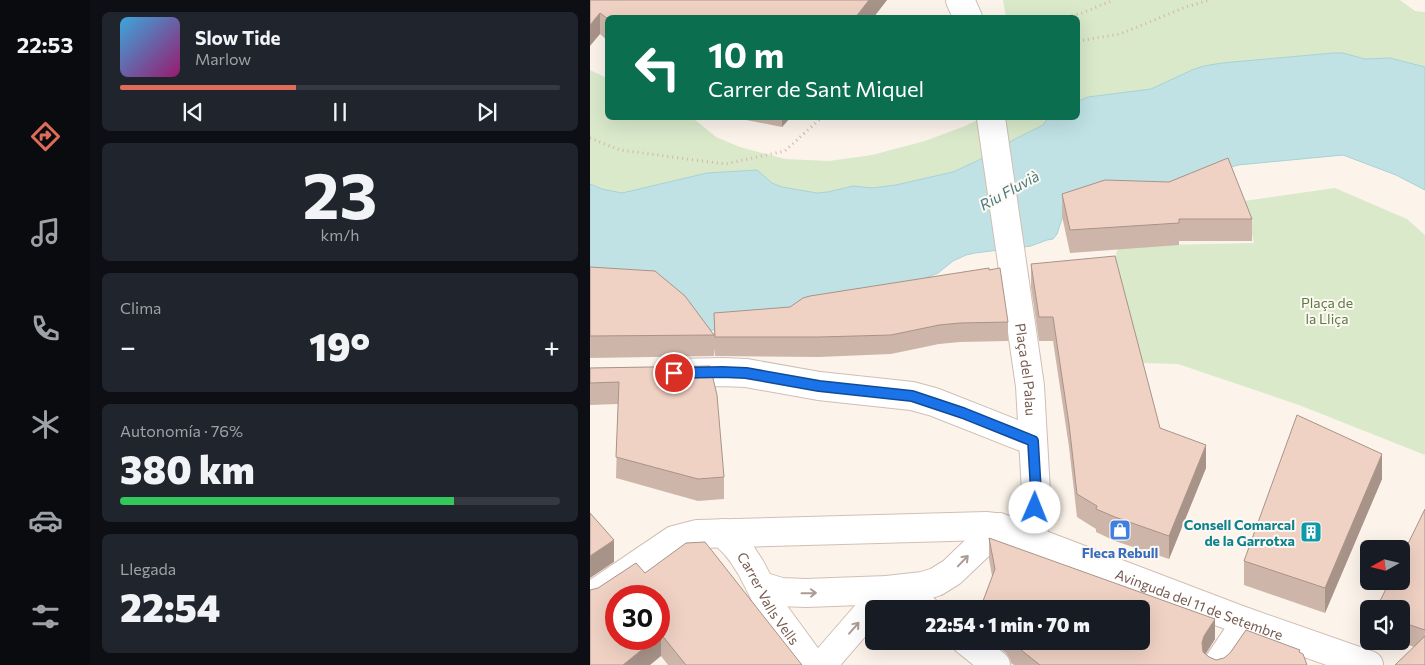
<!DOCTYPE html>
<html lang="es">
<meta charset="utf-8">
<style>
:root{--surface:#171b24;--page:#20242c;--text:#f1f3f6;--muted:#9ea1a6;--line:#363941;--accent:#de6c58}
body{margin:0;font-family:Commissioner,sans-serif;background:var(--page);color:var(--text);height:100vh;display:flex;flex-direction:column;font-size:19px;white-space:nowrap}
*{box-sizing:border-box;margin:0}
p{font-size:16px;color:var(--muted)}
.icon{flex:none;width:28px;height:28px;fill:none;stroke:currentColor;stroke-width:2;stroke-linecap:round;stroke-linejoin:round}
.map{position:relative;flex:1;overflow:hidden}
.drawer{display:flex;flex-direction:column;gap:12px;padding:12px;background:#0d0f14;width:500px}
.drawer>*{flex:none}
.banner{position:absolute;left:15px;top:15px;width:475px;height:105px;border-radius:8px;box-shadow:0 5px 20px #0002;background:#0b6e4f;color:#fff;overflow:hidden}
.needle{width:32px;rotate:262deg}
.tools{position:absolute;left:770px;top:540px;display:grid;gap:10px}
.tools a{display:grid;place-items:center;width:50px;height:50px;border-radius:8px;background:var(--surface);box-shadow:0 5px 20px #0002;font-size:25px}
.speed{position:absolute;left:15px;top:585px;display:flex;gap:10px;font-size:25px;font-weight:700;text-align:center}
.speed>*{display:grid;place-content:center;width:65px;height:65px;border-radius:50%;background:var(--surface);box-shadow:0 5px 20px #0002;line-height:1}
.speed .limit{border:8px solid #d22;background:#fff;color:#111}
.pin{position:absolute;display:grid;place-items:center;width:42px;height:42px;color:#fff;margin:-21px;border:2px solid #fff;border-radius:50%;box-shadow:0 1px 5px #0007}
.me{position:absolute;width:55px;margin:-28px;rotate:1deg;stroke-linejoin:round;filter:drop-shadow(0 0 4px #0008)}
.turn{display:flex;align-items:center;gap:18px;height:105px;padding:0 20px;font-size:22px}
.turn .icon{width:65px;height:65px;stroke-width:2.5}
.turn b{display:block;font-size:35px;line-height:42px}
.big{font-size:38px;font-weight:800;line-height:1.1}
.drawer .widget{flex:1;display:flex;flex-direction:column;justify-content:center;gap:8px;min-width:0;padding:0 18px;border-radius:8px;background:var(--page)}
.drawer .dial{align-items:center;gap:0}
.dial b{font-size:65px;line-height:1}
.song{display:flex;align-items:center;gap:15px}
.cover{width:60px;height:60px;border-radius:8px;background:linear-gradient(135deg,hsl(200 70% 55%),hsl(320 70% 35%))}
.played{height:5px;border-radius:2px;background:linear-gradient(90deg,var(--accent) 40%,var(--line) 40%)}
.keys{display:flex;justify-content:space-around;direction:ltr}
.heat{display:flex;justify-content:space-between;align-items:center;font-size:28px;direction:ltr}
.charge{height:8px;border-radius:4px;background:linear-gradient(90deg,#34c759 76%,var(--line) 0)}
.trip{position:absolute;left:275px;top:600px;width:285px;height:50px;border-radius:8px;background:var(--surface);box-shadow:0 5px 20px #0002;font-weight:800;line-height:50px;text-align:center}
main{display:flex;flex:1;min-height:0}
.tabs{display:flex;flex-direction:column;width:90px;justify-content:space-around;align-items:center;background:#090b0e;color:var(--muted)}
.tabs .icon{width:35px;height:35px}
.tabs .current{color:var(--accent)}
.tabs b{font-size:22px;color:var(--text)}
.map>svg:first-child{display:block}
</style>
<main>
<nav class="tabs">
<b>22:53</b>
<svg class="icon current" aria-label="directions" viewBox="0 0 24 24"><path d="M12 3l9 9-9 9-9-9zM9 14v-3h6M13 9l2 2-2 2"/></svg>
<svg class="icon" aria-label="music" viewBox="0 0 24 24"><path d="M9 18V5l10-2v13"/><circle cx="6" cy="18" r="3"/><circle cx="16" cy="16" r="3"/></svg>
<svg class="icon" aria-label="phone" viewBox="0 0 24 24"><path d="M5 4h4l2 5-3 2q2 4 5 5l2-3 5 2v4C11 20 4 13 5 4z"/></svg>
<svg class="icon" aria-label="climate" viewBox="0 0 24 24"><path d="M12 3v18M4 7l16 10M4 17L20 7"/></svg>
<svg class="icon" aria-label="car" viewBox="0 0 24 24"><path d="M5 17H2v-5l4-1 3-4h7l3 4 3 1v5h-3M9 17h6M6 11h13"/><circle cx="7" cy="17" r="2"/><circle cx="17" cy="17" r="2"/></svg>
<svg class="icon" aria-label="filters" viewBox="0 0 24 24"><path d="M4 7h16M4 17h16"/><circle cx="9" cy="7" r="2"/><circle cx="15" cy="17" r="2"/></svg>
</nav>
<section class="drawer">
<div class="widget">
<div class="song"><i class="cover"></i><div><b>Slow Tide</b><p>Marlow</p></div></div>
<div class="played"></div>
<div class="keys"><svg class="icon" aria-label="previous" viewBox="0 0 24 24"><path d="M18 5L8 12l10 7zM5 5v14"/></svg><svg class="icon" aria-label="pause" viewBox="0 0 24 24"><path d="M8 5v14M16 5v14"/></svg><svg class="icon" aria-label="next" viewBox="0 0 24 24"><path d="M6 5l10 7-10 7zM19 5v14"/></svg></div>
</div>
<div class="widget dial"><b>23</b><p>km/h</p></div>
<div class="widget"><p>Clima</p>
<div class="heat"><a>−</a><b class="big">19°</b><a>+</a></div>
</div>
<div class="widget"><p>Autonomía · 76%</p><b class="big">380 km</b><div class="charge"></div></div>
<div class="widget"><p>Llegada</p><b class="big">22:54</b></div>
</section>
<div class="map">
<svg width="835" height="665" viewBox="0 0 835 665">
<rect width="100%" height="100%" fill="#fcf4eb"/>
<g fill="#d9e9ca">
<polygon points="413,0 810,0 825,11 835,12 835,67 800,58 775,59 753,53 743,53 632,63 614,66 602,70 561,89 498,97 488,101 488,18 416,17"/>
<polygon points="0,70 17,78 18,118 103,118 126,137 150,147 195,159 239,161 282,155 335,141 375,126 391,118 458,118 453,125 425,139 387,161 363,172 306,185 282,188 263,186 238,192 227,193 192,187 182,183 167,170 117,173 31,193 12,189 0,184"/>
<polygon points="745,188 817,219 835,235 835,455 709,405 588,364 551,363 522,265 529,246 664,243 654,201"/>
</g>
<polygon fill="#c0e2e5" stroke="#a7d2d6" points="743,53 753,53 775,59 800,58 835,67 835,190 806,175 753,155 648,165 473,216 467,234 463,239 457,240 441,246 385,253 376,255 363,261 348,273 323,283 203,323 112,331 0,286 0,184 12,189 32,193 117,173 167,170 182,183 192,187 227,193 238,192 263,186 282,188 306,185 363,172 387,161 425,139 453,125 458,118 488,118 488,101 498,97 561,89 602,70 614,66 632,63"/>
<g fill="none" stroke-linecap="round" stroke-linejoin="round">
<g stroke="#d0beb3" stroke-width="30">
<g id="street">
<polyline points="370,0 378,18"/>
<path id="s1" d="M401,118L440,386L446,492L443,541"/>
<polyline points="85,373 132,372 156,373 229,386 322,396 344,402 443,441"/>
<path id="s2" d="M133,533L145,545L152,554L161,568L182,609L223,665"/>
<polyline points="171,586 191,592 216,593 297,590 333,586 346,582 362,572 409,527"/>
<polyline points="310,589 335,609"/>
<polyline points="376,641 406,665"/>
<polyline points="232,665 297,590"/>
<polyline points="627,665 656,622"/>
</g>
</g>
<g stroke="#d3beb1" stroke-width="30">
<g id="secondary">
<path id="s3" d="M0,597L84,540L107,534L396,526C414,527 427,533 443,541L656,622L779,665"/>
</g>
</g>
<g stroke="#d5b5a7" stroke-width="3" stroke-dasharray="1 4" stroke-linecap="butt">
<polyline points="472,18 492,13 524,0"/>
<polyline points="488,41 530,34 596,7 619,0"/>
<polyline points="0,138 30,150 135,164 195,151 231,118"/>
</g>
<use href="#street" stroke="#fff" stroke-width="28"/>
<use href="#secondary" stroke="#fff" stroke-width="28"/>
</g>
<g fill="#ceb5a9">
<polygon points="0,0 297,0 283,18 18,18 18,41 10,34"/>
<polygon points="146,118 200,118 192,127"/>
<polygon points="472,194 662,219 662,241 589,241 589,245 480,253 472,216"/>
<polygon points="441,264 570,428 616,468 579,559 525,541 506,532 506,529 487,517 479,447 463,341 449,341 441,287"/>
<polygon points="0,267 124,334 124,313 418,322 418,341 370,342 349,344 301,354 229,357 125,356 124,348 124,356 0,358"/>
<polygon points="120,366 134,477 134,499 108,501 26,478 28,404 0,405 0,368"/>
<polygon points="792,479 735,613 654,585 654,561"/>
<polygon points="835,509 835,665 824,647 808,641 811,641 811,609"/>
<polygon points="399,538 625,639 616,654 619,657 626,660 710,653 717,665 424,665 421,663 420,659 416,653 401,641 551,641 402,576 399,559"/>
<polygon points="55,573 212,665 78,665 71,656 1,591"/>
</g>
<g fill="#a89389">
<polygon points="279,0 297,0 283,18 265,18"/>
<polygon points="10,13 10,34 0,46 0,25"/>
<polygon points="192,118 200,118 192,127"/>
<polygon points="616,445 616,468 579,559 579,536"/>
<polygon points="792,454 792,479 735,613 735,588"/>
<polygon points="24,540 24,562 0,578 0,556"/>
<polygon points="625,619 625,639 614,656 612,643 614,636"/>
<polygon points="71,634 71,656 60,665 33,665 65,639 69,639 69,636"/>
</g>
<g fill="#f0d2c4" stroke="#a89389">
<polygon points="0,0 279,0 265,18 18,18 18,19 10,13 0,25"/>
<polygon points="638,158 662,219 589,219 589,223 480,230 472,194 515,180 579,182"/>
<polygon points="525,256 570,428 616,445 579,536 525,517 506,509 507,506 487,494 479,424 463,317 449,317 441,264"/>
<polygon points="0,267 65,271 95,296 124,335 0,336"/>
<polygon points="399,268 399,270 410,268 418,322 370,323 349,325 301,335 229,337 125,337 124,313 200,307 213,298 220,296"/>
<polygon points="120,366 127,395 134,477 108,479 26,457 29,382 0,383 0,368"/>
<polygon points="707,415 792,454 735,588 654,561"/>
<polygon points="835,509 835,630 811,622 811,609 786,609 800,581 811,581 811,558"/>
<polygon points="0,513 24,540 0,556"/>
<polygon points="399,538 625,619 614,636 612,643 613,652 619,657 626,660 634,658 640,653 656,630 710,650 709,652 713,654 717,665 450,665 421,642 421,641 551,641 551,609 390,609 405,569"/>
<polygon points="115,542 212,665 96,665 71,634 69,636 69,596 26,596 26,639 65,639 33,665 0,665 0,590 8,588 46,563 55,573 96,543"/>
<polygon points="835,636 835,665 805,665"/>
</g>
<defs><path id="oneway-shaft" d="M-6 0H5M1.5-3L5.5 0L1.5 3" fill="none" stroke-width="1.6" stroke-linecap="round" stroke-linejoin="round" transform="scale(1.25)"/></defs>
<g stroke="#ad9c95">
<use href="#oneway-shaft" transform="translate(373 561) rotate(-46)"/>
<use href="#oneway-shaft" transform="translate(219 593) rotate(-1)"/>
<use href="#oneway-shaft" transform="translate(264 628) rotate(-49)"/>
</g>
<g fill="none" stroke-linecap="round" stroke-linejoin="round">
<g stroke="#114b97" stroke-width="12">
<polyline id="route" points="84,373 132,372 156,373 229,386 322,396 373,413 443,441 446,492 445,508"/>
</g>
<use href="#route" stroke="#1a73e8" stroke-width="9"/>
</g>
<defs>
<g id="shop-square" transform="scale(1.125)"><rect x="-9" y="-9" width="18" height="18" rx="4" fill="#3f7fe0" stroke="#fef8f2"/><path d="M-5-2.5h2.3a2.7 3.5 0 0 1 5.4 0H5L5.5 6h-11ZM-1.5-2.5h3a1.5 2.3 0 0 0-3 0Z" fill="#fff"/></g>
<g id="building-square" transform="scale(1.125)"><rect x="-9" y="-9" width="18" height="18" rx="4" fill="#0f9aa8" stroke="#fef8f2"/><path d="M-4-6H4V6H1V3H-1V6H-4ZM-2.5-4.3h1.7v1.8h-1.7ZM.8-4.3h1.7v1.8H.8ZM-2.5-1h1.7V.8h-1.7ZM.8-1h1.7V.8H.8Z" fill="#fff"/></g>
</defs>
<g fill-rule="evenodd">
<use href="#shop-square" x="530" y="530"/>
<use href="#building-square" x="721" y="532"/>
</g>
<g text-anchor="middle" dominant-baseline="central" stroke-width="4" stroke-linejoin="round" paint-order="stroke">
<g font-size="14" fill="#5b7b47" stroke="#fef8f2">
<text x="737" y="302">Plaça de<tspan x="737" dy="16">la Lliça</tspan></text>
</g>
<g font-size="14" fill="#765a4f" stroke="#fef8f2">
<text stroke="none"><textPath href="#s1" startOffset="254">Plaça del Palau</textPath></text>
<text stroke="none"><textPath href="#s2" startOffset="80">Carrer Valls Vells</textPath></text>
<text stroke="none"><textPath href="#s3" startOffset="642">Avinguda del 11 de Setembre</textPath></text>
</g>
<g font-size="14" font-weight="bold" fill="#0d838f" stroke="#fef8f2" text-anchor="end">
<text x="705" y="524">Consell Comarcal<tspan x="705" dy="16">de la Garrotxa</tspan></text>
</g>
<g font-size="14" font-weight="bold" fill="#366cbe" stroke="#fef8f2">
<text x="530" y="552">Fleca Rebull</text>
</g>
<g font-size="15" font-style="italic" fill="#467b81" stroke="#fef8f2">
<text transform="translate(419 190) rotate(-29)">Riu Fluvià</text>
</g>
</g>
</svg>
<div class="tools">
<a><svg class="needle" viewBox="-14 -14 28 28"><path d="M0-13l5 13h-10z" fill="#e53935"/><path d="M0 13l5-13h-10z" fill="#9ea1a6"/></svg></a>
<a><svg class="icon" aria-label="sound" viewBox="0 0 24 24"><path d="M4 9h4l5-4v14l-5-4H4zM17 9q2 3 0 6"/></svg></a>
</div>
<div class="speed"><div class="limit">30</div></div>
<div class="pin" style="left:84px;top:373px;background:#d93025"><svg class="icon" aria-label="arrive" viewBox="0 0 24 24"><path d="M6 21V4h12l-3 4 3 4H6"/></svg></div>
<svg class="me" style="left:445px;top:508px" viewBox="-20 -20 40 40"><circle r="19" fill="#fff"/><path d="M0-13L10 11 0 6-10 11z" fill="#1a73e8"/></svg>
<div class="trip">22:54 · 1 min · 70 m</div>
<div class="banner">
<div class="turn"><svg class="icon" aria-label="left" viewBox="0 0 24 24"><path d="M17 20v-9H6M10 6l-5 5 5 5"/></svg><div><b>10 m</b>Carrer de Sant Miquel</div></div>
</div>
</div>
</main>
